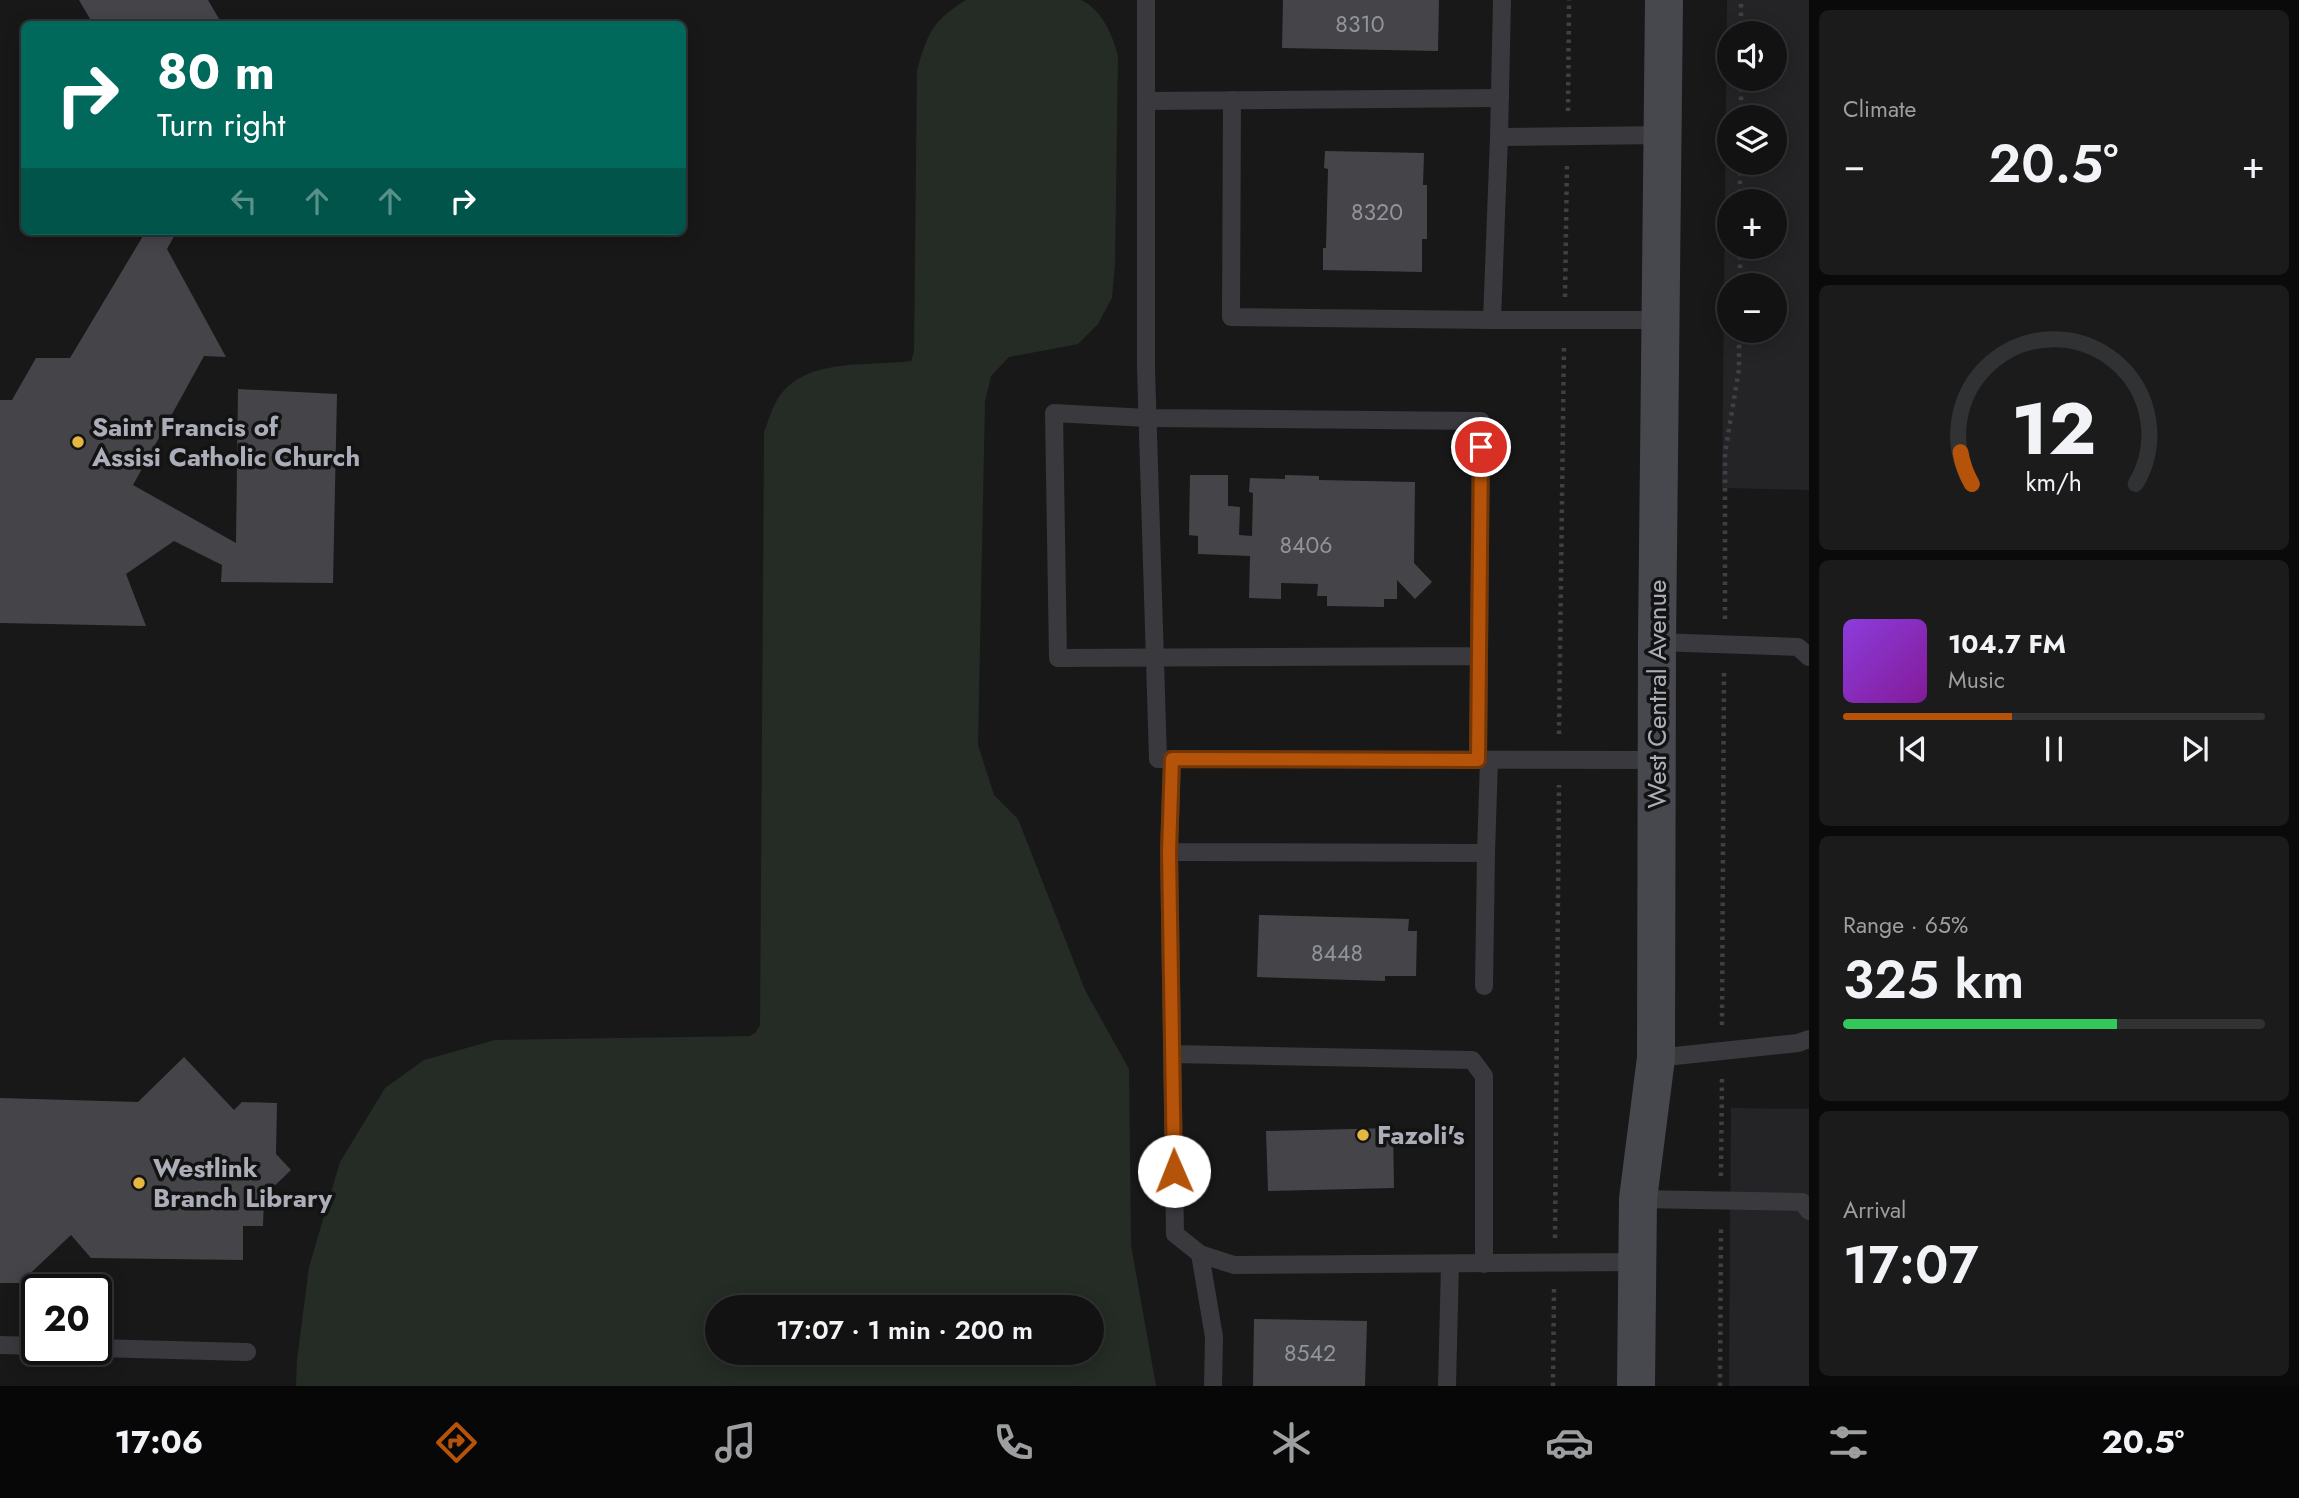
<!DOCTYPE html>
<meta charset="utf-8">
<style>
:root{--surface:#121213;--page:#1b1b1c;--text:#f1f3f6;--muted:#9c9ea0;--line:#313233;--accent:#b45309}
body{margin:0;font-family:Jost,sans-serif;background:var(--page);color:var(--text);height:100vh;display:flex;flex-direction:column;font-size:26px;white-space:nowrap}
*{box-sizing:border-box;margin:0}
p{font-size:23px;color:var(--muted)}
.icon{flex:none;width:38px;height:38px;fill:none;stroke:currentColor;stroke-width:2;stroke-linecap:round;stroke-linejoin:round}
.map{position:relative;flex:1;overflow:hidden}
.side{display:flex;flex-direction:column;gap:10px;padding:10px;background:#0a0a0a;width:490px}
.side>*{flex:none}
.hud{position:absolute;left:21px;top:21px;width:665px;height:214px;border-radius:10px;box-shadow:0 4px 18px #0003,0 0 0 2px var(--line);background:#00695c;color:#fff;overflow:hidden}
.tools{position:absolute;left:1717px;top:21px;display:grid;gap:14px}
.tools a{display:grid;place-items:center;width:70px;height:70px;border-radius:50%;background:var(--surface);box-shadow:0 4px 18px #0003,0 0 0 2px var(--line);font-size:35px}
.speed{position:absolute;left:21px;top:1274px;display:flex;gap:14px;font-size:35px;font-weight:700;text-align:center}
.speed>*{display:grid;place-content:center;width:91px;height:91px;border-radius:50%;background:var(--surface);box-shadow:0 4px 18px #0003,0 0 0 2px var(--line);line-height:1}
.speed .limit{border:4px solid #111;border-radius:10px;background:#fff;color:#111}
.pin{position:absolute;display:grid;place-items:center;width:60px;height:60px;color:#fff;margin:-30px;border:4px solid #fff;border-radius:50%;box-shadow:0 2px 7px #0007}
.me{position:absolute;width:77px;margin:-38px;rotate:359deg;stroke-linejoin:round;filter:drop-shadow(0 0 5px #0008)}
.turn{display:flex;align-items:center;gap:24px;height:147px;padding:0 21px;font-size:32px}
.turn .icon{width:91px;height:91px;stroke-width:2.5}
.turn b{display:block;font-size:49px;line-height:60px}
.lanes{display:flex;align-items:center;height:66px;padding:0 21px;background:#0003;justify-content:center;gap:35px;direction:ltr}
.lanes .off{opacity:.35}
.big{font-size:52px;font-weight:600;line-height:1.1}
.side .card{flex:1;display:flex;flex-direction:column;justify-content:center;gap:10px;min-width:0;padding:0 24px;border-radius:10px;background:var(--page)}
.side .dial{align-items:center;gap:0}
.dial svg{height:182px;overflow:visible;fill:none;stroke:var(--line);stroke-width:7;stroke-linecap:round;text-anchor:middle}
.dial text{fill:var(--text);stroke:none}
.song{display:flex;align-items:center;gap:21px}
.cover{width:84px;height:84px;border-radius:10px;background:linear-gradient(135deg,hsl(270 70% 55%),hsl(290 70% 35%))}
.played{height:7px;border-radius:4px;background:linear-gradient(90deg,var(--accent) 40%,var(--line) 40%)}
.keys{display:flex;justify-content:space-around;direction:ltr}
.heat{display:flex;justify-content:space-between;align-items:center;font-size:38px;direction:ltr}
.charge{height:10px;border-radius:5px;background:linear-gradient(90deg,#34c759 65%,var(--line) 0)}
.trip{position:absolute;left:705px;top:1295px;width:399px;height:70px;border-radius:35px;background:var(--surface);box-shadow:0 4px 18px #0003,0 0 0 2px var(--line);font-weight:600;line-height:70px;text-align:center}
.dock{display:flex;height:112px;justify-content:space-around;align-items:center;background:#070708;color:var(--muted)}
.dock .icon{width:49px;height:49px}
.dock .selected{color:var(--accent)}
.dock b{font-size:32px;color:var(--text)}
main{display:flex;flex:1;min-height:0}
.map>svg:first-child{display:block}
</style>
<main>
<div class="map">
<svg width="1809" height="1386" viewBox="0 0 1809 1386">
<rect width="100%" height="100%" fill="#181819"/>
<g fill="#242426" fill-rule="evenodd">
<path d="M1727,0H1809V490L1722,488ZM1729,33H1774V79H1729ZM1729,117H1774V163H1729ZM1729,201H1774V247H1729ZM1729,285H1774V331H1729Z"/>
<polygon points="1731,1108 1809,1109 1809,1386 1729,1386"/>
</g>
<path fill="#242c25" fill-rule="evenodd" d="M966,0H1081C1102,10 1112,34 1118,55L1115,263L1112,298L1098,324L1078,344L1009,357L991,376L985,402L978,745L994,795L1018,819L1085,990L1129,1069L1131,1245L1156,1386H296L297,1360L309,1267L340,1162L385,1088L424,1060L495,1040L750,1036L756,1032L760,1025L764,432C768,422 771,411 776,402C801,356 868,367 911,361L914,352L917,70C928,33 932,21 966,0ZM718,1307H1092V1353H718Z"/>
<g fill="#454549">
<polygon points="79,0 208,0 222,24 93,24"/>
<polygon points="1283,0 1439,0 1438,51 1282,48"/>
<polygon points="1325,151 1424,153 1423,185 1427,185 1427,239 1422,239 1422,272 1323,270 1323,248 1326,248 1328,169 1324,168"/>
<polygon points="146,231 177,231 167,249 226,357 204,356 133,485 236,543 238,389 337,394 333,583 221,582 222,565 174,541 126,574 146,626 0,623 0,400 12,400 36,358 70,358"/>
<polygon points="1190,475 1228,475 1228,506 1240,507 1239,535 1252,536 1253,493 1249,492 1250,478 1285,479 1285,475 1319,476 1319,480 1415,482 1414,563 1432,582 1415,599 1397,580 1397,599 1384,599 1384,607 1327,606 1327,596 1317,596 1318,584 1281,583 1281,599 1249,598 1250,556 1198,554 1198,536 1189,535"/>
<polygon points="1259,915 1409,919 1408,931 1417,931 1416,976 1385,976 1385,981 1257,977"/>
<polygon points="184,1057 234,1110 242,1102 277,1103 276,1154 291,1170 264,1196 263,1226 243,1226 243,1260 91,1258 71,1235 20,1283 0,1283 0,1098 138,1102"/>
<polygon points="1393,1128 1394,1188 1268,1191 1266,1131"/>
<polygon points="1254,1319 1367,1321 1365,1386 1253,1386"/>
</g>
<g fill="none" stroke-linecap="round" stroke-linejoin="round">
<g stroke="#3f4045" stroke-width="4.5" stroke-dasharray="3.5 5" stroke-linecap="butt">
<polyline points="1741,33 1741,0"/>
<polyline points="1568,111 1569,0"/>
<polyline points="1741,117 1741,79"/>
<polyline points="1740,201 1740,163"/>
<polyline points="1740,285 1740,247"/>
<polyline points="1565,297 1567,162"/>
<polyline points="1725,619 1725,453 1739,369 1739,331"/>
<polyline points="1559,734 1564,344"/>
<polyline points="1722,1025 1724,670"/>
<polyline points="1721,1176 1722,1076"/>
<polyline points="1555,1238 1559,785"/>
<polyline points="1553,1386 1554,1289"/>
<polyline points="1720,1386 1721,1227"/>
</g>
<g stroke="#39393e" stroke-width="18">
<polyline points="1146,0 1146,368 1158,759 1657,760"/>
<polyline points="1232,100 1231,317 1492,320"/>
<polyline points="1146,101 1500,98"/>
<polyline points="1499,137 1502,0"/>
<polyline points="1660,320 1492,320 1499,137 1662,135"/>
<polyline points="1657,642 1798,647 1809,657"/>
<polyline points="1172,759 1169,852 1486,853 1489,760"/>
<polyline points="1478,760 1481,421 1147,418 1054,413 1058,658 1479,656"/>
<polyline points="1169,852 1175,1234 1200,1254 1234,1265 1638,1262"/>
<polyline points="1484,986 1486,853"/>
<polyline points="1172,1054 1472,1060 1484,1076 1484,1264"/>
<polyline points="1656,1058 1798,1043 1809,1039"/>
<polyline points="1638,1199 1802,1202 1809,1211"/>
<polyline points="1200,1254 1214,1337 1213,1386"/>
<polyline points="0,1345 37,1346"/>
<polyline points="96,1348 247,1352"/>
<polyline points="1447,1386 1450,1264"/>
</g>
<polyline stroke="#47484e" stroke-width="38" points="1636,1386 1638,1199 1656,1058 1657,642 1664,0"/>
</g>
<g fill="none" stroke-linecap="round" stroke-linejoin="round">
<g stroke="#753606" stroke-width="18">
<polyline id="route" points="1174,1171 1169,852 1172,759 1478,760 1481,447"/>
</g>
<use href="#route" stroke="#b45309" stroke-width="12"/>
</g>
<g fill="#e6b643" stroke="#131314" stroke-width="2.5">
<circle cx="78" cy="442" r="7"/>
<circle cx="1363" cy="1135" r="7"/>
<circle cx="139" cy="1183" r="7"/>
</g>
<g text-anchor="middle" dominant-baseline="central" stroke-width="7" stroke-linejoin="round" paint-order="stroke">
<g font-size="23" fill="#92949c">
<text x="1360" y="24">8310</text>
<text x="1377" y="212">8320</text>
<text x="1306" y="545">8406</text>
<text x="1337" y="953">8448</text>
<text x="1310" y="1353">8542</text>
</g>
<g font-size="26" font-weight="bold" fill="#abaeb8" stroke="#131314" text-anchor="start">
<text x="92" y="427">Saint Francis of<tspan x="92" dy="30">Assisi Catholic Church</tspan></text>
<text x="1377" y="1135">Fazoli's</text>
<text x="153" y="1168">Westlink<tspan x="153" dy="30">Branch Library</tspan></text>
</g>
<g font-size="26" fill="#abaeb8" stroke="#131314">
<text transform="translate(1657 694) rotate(-90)">West Central Avenue</text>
</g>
</g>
</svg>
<div class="tools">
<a><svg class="icon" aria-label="sound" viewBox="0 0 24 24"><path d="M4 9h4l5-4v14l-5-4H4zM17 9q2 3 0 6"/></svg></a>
<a><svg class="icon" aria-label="layers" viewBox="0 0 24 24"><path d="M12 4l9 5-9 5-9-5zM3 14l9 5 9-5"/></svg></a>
<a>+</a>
<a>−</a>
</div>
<div class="speed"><div class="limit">20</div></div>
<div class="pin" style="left:1481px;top:447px;background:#d93025"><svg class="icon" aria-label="arrive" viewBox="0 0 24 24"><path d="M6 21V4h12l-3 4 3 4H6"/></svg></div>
<svg class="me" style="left:1174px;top:1171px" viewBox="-20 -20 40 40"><circle r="19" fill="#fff"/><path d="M0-13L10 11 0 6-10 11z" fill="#b45309"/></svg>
<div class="trip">17:07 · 1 min · 200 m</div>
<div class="hud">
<div class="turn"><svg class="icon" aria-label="right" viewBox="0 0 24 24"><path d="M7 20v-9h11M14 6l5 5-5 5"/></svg><div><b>80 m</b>Turn right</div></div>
<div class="lanes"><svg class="icon off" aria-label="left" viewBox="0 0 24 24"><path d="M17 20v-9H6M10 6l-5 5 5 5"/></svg><svg class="icon off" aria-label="ahead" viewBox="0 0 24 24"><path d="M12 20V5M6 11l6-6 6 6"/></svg><svg class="icon off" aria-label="ahead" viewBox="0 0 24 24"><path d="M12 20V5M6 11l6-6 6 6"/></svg><svg class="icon" aria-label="right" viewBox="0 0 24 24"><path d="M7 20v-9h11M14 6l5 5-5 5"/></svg></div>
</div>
</div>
<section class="side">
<div class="card"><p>Climate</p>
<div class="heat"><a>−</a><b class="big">20.5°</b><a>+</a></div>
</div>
<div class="card dial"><svg viewBox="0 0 100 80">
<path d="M14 69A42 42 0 1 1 86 69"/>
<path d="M14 69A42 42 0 0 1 9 55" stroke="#b45309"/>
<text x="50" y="56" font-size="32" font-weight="700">12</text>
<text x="50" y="72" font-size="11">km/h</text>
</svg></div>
<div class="card">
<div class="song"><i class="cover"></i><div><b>104.7 FM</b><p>Music</p></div></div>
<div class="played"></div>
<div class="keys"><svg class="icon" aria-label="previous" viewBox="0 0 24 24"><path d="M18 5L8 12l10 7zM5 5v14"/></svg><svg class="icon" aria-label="pause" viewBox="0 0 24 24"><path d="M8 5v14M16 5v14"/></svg><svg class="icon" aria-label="next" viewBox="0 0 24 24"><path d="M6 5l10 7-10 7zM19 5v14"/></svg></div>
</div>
<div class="card"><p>Range · 65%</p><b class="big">325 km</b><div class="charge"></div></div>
<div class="card"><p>Arrival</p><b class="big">17:07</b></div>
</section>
</main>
<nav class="dock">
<b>17:06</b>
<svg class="icon selected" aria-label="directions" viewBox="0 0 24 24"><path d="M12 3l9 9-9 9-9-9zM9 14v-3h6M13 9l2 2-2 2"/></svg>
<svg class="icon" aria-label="music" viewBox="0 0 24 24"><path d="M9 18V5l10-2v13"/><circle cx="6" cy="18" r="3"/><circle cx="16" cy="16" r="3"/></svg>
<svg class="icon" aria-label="phone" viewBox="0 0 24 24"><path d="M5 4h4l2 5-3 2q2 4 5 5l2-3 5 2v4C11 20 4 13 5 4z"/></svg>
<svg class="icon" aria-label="climate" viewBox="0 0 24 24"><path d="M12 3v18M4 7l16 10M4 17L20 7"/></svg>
<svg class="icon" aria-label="car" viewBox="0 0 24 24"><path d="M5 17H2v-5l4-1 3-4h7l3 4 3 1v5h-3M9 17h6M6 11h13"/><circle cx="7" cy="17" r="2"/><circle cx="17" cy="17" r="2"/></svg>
<svg class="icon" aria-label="filters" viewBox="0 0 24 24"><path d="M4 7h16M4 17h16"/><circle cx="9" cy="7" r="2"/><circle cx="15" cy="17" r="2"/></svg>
<b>20.5°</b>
</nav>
